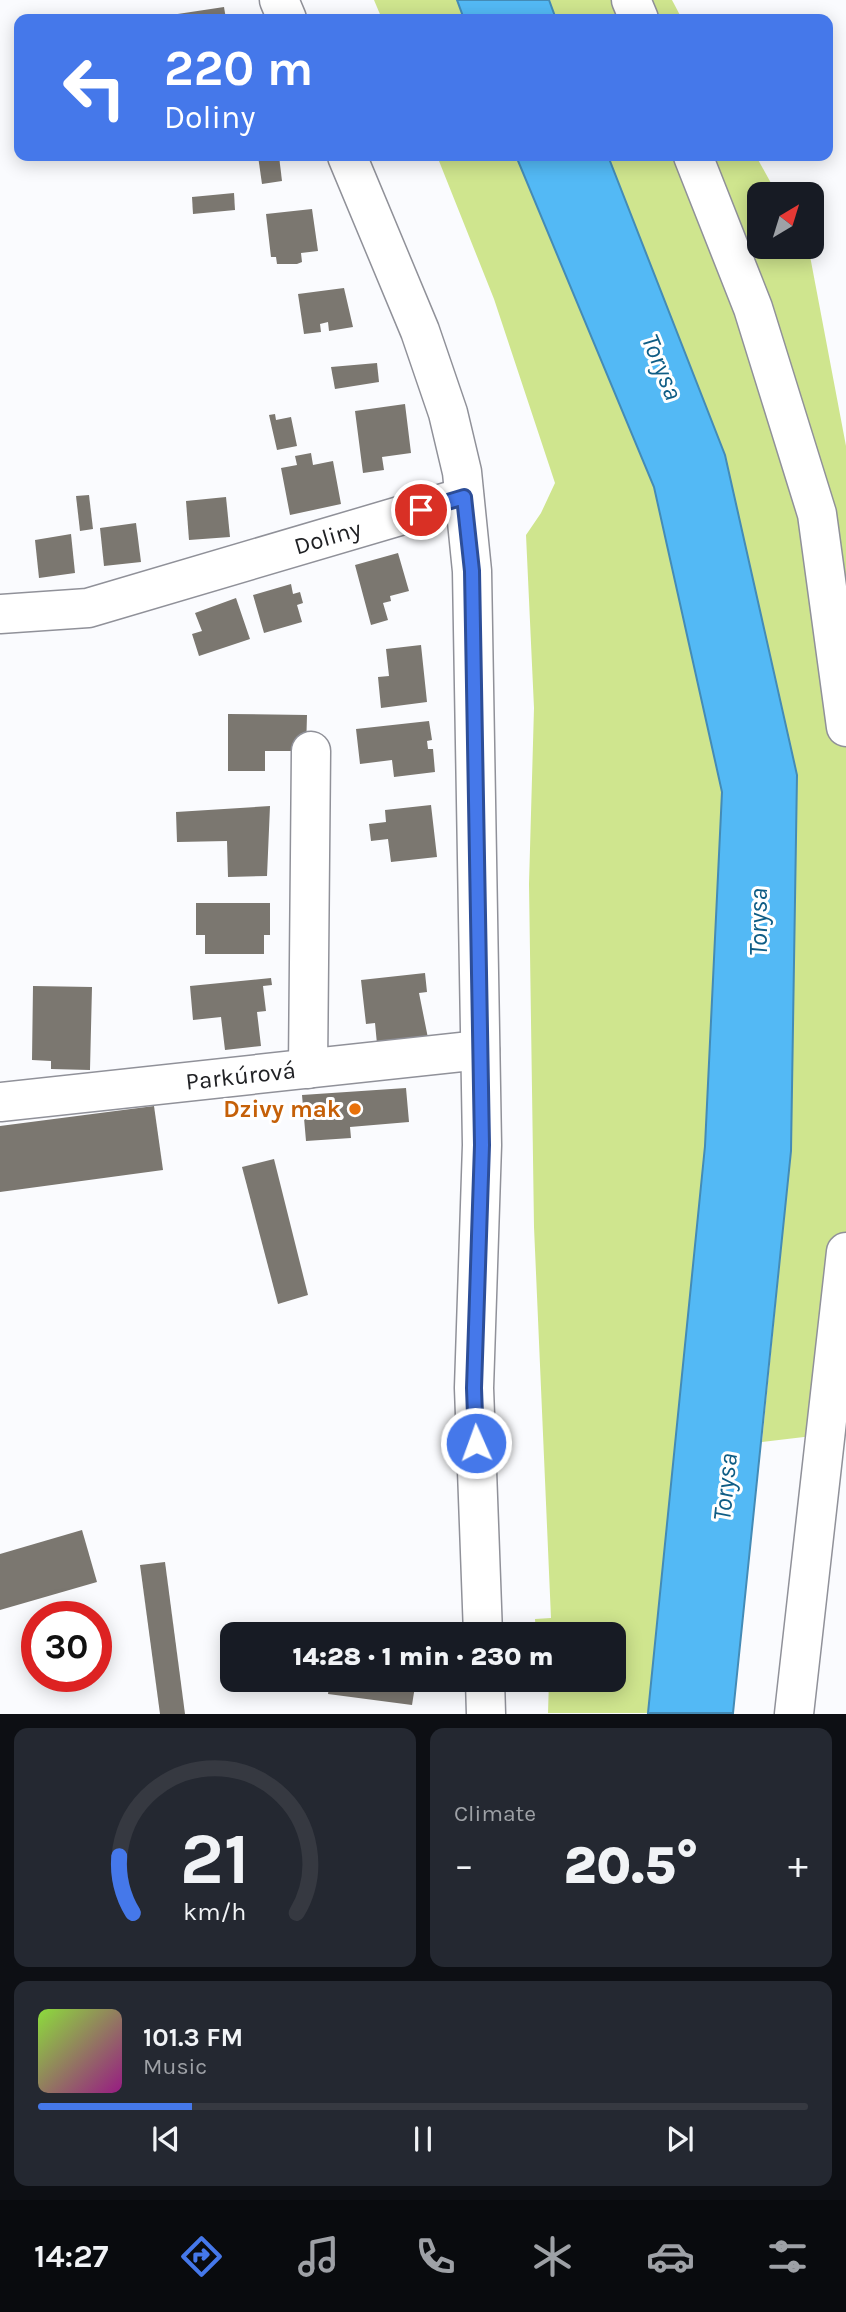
<!DOCTYPE html>
<meta charset="utf-8">
<style>
:root{--surface:#171b24;--page:#242831;--text:#f1f3f6;--muted:#9ea1a6;--line:#363941;--accent:#4578ea}
body{margin:0;font-family:Karla,sans-serif;background:var(--page);color:var(--text);height:100vh;display:flex;flex-direction:column;font-size:26px;white-space:nowrap}
*{box-sizing:border-box;margin:0}
p{font-size:23px;color:var(--muted)}
.icon{flex:none;width:38px;height:38px;fill:none;stroke:currentColor;stroke-width:2;stroke-linecap:round;stroke-linejoin:round}
.map{position:relative;height:1714px;overflow:hidden}
.drawer{display:flex;flex-direction:column;gap:14px;padding:14px;background:#0d0f14;flex:1}
.drawer>*{flex:none}
.top-card{position:absolute;left:14px;top:14px;width:819px;height:147px;border-radius:14px;box-shadow:0 4px 18px #0003;background:#4578ea;color:#fff;overflow:hidden}
.needle{width:46px;rotate:38deg}
.fabs{position:absolute;left:747px;top:182px;display:grid;gap:14px}
.fabs a{display:grid;place-items:center;width:77px;height:77px;border-radius:14px;background:var(--surface);box-shadow:0 4px 18px #0003;font-size:35px}
.speed{position:absolute;left:21px;top:1601px;display:flex;gap:14px;font-size:35px;font-weight:700;text-align:center}
.speed>*{display:grid;place-content:center;width:91px;height:91px;border-radius:50%;background:var(--surface);box-shadow:0 4px 18px #0003;line-height:1}
.speed .limit{border:10px solid #d22;background:#fff;color:#111}
.pin{position:absolute;display:grid;place-items:center;width:60px;height:60px;color:#fff;margin:-30px;border:4px solid #fff;border-radius:50%;box-shadow:0 2px 7px #0007}
.me{position:absolute;width:77px;margin:-38px;rotate:358deg;stroke-linejoin:round;filter:drop-shadow(0 0 5px #0008)}
.turn{display:flex;align-items:center;gap:24px;height:147px;padding:0 35px;font-size:32px}
.turn .icon{width:91px;height:91px;stroke-width:2.5}
.turn b{display:block;font-size:49px;line-height:60px}
.big{font-size:52px;font-weight:800;line-height:1.1}
.drawer .tile{flex:1;display:flex;flex-direction:column;justify-content:center;gap:10px;min-width:0;padding:0 24px;border-radius:14px;background:var(--page)}
.drawer .dial{align-items:center;gap:0}
.dial svg{height:182px;overflow:visible;fill:none;stroke:var(--line);stroke-width:7;stroke-linecap:round;text-anchor:middle}
.dial text{fill:var(--text);stroke:none}
.song{display:flex;align-items:center;gap:21px}
.cover{width:84px;height:84px;border-radius:10px;background:linear-gradient(135deg,hsl(90 70% 55%),hsl(310 70% 35%))}
.played{height:7px;border-radius:4px;background:linear-gradient(90deg,var(--accent) 20%,var(--line) 20%)}
.keys{display:flex;justify-content:space-around;direction:ltr}
.heat{display:flex;justify-content:space-between;align-items:center;font-size:38px;direction:ltr}
.drawer .tiles{flex:1;display:grid;gap:14px;grid-template-columns:1fr 1fr}
.tile:last-child{grid-column:span 2}
.trip{position:absolute;left:220px;top:1622px;width:406px;height:70px;border-radius:14px;background:var(--surface);box-shadow:0 4px 18px #0003;font-weight:800;line-height:70px;text-align:center}
.menu{display:flex;height:112px;justify-content:space-around;align-items:center;background:#090b0e;color:var(--muted)}
.menu .icon{width:49px;height:49px}
.menu .on{color:var(--accent)}
.menu b{font-size:32px;color:var(--text)}
.map>svg:first-child{display:block}
</style>
<div class="map">
<svg width="846" height="1714" viewBox="0 0 846 1714">
<rect width="100%" height="100%" fill="#fafbfe"/>
<g fill="#cfe58e">
<polygon points="374,0 457,0 464,19 382,19"/>
<polygon points="549,0 672,0 682,19 556,19"/>
<polygon points="437,156 516,156 654,487 722,792 705,1146 648,1713 548,1713 549,1680 614,1680 614,1634 536,1634 535,1619 551,1618 534,1227 529,884 534,708 526,535 541,513 555,483 494,299"/>
<polygon points="608,156 756,156 777,194 760,194 760,247 805,247 810,256 846,446 846,1432 762,1442 791,1151 725,455"/>
</g>
<g fill="#53b9f5" stroke="#448bb6" stroke-width="2">
<polygon points="457,0 549,0 556,19 464,19"/>
<polygon points="516,156 608,156 725,455 797,775 791,1151 733,1713 648,1713 705,1146 722,792 654,487"/>
</g>
<g fill="#7b7770">
<polygon points="224,7 226,19 151,19 151,18"/>
<polygon points="258,156 279,156 282,181 262,184"/>
<polygon points="234,193 235,210 193,214 192,197"/>
<polygon points="312,209 318,251 301,253 302,262 297,264 277,264 276,257 271,257 266,214"/>
<polygon points="344,288 353,327 329,331 328,322 320,324 321,332 304,334 298,294"/>
<polygon points="377,363 379,382 335,389 331,367"/>
<polygon points="405,404 411,453 382,457 384,470 363,473 355,411"/>
<polygon points="275,414 276,420 291,417 297,446 277,450 269,415"/>
<polygon points="311,453 313,465 333,461 341,504 290,515 281,468 297,465 295,456"/>
<polygon points="89,495 93,529 80,531 76,496"/>
<polygon points="226,497 230,537 189,540 186,501"/>
<polygon points="136,523 141,562 104,566 100,528"/>
<polygon points="71,534 75,573 39,578 35,540"/>
<polygon points="398,553 409,591 390,596 391,601 383,603 388,620 371,625 355,565"/>
<polygon points="291,584 293,594 300,592 303,603 297,605 302,622 264,633 253,595"/>
<polygon points="236,598 250,639 199,656 192,634 202,631 195,613"/>
<polygon points="421,645 427,702 381,708 378,677 389,676 386,649"/>
<polygon points="228,714 307,715 306,751 265,751 265,771 228,771"/>
<polygon points="429,721 432,740 427,741 428,749 433,749 435,772 394,777 392,760 360,764 356,729"/>
<polygon points="431,805 437,857 391,862 388,839 371,841 369,824 386,822 385,810"/>
<polygon points="270,806 267,876 228,877 227,841 177,842 176,812"/>
<polygon points="196,903 270,903 270,935 264,935 264,954 205,954 205,935 196,935"/>
<polygon points="425,973 427,992 419,993 428,1038 377,1044 375,1023 366,1024 361,980"/>
<polygon points="271,978 272,985 263,986 266,1011 257,1012 261,1046 225,1050 221,1017 193,1020 190,986"/>
<polygon points="33,986 92,987 90,1070 51,1069 51,1061 32,1060"/>
<polygon points="406,1088 409,1122 350,1127 351,1138 306,1141 302,1095"/>
<polygon points="154,1106 163,1170 0,1192 0,1126"/>
<polygon points="274,1159 308,1295 278,1304 242,1167"/>
<polygon points="82,1530 97,1582 0,1610 0,1554"/>
<polygon points="165,1562 185,1714 160,1714 140,1565"/>
<polygon points="330,1680 416,1680 412,1705 328,1694"/>
</g>
<g fill="none" stroke-linecap="round" stroke-linejoin="round">
<g stroke="#909199" stroke-width="41">
<g id="minor">
<polyline points="279,0 287,19"/>
<polyline points="631,0 639,19"/>
<polyline points="347,156 420,331 448,413 462,472 472,571 482,1145 474,1388 483,1634"/>
<polyline points="693,156 753,308 817,514 846,727"/>
<path id="s1" d="M0,614L88,608L464,497"/>
<polyline points="308,1069 311,751"/>
<path id="s2" d="M0,1102L480,1050"/>
<polyline points="485,1680 486,1714"/>
<polyline points="794,1714 846,1252"/>
</g>
</g>
<use href="#minor" stroke="#fff" stroke-width="38"/>
</g>
<g fill="none" stroke-linecap="round" stroke-linejoin="round">
<g stroke="#2d4e98" stroke-width="18">
<polyline id="route" points="421,510 464,497 472,571 482,1145 474,1388 476,1443"/>
</g>
<use href="#route" stroke="#4578ea" stroke-width="12"/>
</g>
<circle fill="#e8710a" stroke="#fff" stroke-width="2.5" cx="355" cy="1109" r="7"/>
<g text-anchor="middle" dominant-baseline="central" stroke-width="6" stroke-linejoin="round" paint-order="stroke">
<g font-size="24" fill="#202124" stroke="#fff">
<text stroke="none"><textPath href="#s1" startOffset="338">Doliny</textPath></text>
<text stroke="none"><textPath href="#s2" startOffset="242">Parkúrová</textPath></text>
</g>
<g font-size="24" font-weight="bold" fill="#c56008" stroke="#fff" text-anchor="end">
<text x="341" y="1109">Dzivy mak</text>
</g>
<g font-size="26" font-style="italic" fill="#0f5d85" stroke="#fff">
<text transform="translate(662 367) rotate(68)">Torysa</text>
<text transform="translate(758 922) rotate(-90)">Torysa</text>
<text transform="translate(725 1487) rotate(-84)">Torysa</text>
</g>
</g>
</svg>
<div class="fabs">
<a><svg class="needle" viewBox="-14 -14 28 28"><path d="M0-13l5 13h-10z" fill="#e53935"/><path d="M0 13l5-13h-10z" fill="#9ea1a6"/></svg></a>
</div>
<div class="speed"><div class="limit">30</div></div>
<div class="pin" style="left:421px;top:510px;background:#d93025"><svg class="icon" aria-label="arrive" viewBox="0 0 24 24"><path d="M6 21V4h12l-3 4 3 4H6"/></svg></div>
<svg class="me" style="left:476px;top:1443px" viewBox="-20 -20 40 40"><circle r="17" fill="#4578ea" stroke="#fff" stroke-width="3"/><path d="M0-11L8 9 0 5-8 9z" fill="#fff"/></svg>
<div class="trip">14:28 · 1 min · 230 m</div>
<div class="top-card">
<div class="turn"><svg class="icon" aria-label="left" viewBox="0 0 24 24"><path d="M17 20v-9H6M10 6l-5 5 5 5"/></svg><div><b>220 m</b>Doliny</div></div>
</div>
</div>
<section class="drawer">
<div class="tiles">
<div class="tile dial"><svg viewBox="0 0 100 80">
<path d="M14 69A42 42 0 1 1 86 69"/>
<path d="M14 69A42 42 0 0 1 8 44" stroke="#4578ea"/>
<text x="50" y="56" font-size="32" font-weight="700">21</text>
<text x="50" y="72" font-size="11">km/h</text>
</svg></div>
<div class="tile"><p>Climate</p>
<div class="heat"><a>−</a><b class="big">20.5°</b><a>+</a></div>
</div>
<div class="tile">
<div class="song"><i class="cover"></i><div><b>101.3 FM</b><p>Music</p></div></div>
<div class="played"></div>
<div class="keys"><svg class="icon" aria-label="previous" viewBox="0 0 24 24"><path d="M18 5L8 12l10 7zM5 5v14"/></svg><svg class="icon" aria-label="pause" viewBox="0 0 24 24"><path d="M8 5v14M16 5v14"/></svg><svg class="icon" aria-label="next" viewBox="0 0 24 24"><path d="M6 5l10 7-10 7zM19 5v14"/></svg></div>
</div>
</div>
</section>
<nav class="menu">
<b>14:27</b>
<svg class="icon on" aria-label="directions" viewBox="0 0 24 24"><path d="M12 3l9 9-9 9-9-9zM9 14v-3h6M13 9l2 2-2 2"/></svg>
<svg class="icon" aria-label="music" viewBox="0 0 24 24"><path d="M9 18V5l10-2v13"/><circle cx="6" cy="18" r="3"/><circle cx="16" cy="16" r="3"/></svg>
<svg class="icon" aria-label="phone" viewBox="0 0 24 24"><path d="M5 4h4l2 5-3 2q2 4 5 5l2-3 5 2v4C11 20 4 13 5 4z"/></svg>
<svg class="icon" aria-label="climate" viewBox="0 0 24 24"><path d="M12 3v18M4 7l16 10M4 17L20 7"/></svg>
<svg class="icon" aria-label="car" viewBox="0 0 24 24"><path d="M5 17H2v-5l4-1 3-4h7l3 4 3 1v5h-3M9 17h6M6 11h13"/><circle cx="7" cy="17" r="2"/><circle cx="17" cy="17" r="2"/></svg>
<svg class="icon" aria-label="filters" viewBox="0 0 24 24"><path d="M4 7h16M4 17h16"/><circle cx="9" cy="7" r="2"/><circle cx="15" cy="17" r="2"/></svg>
</nav>
